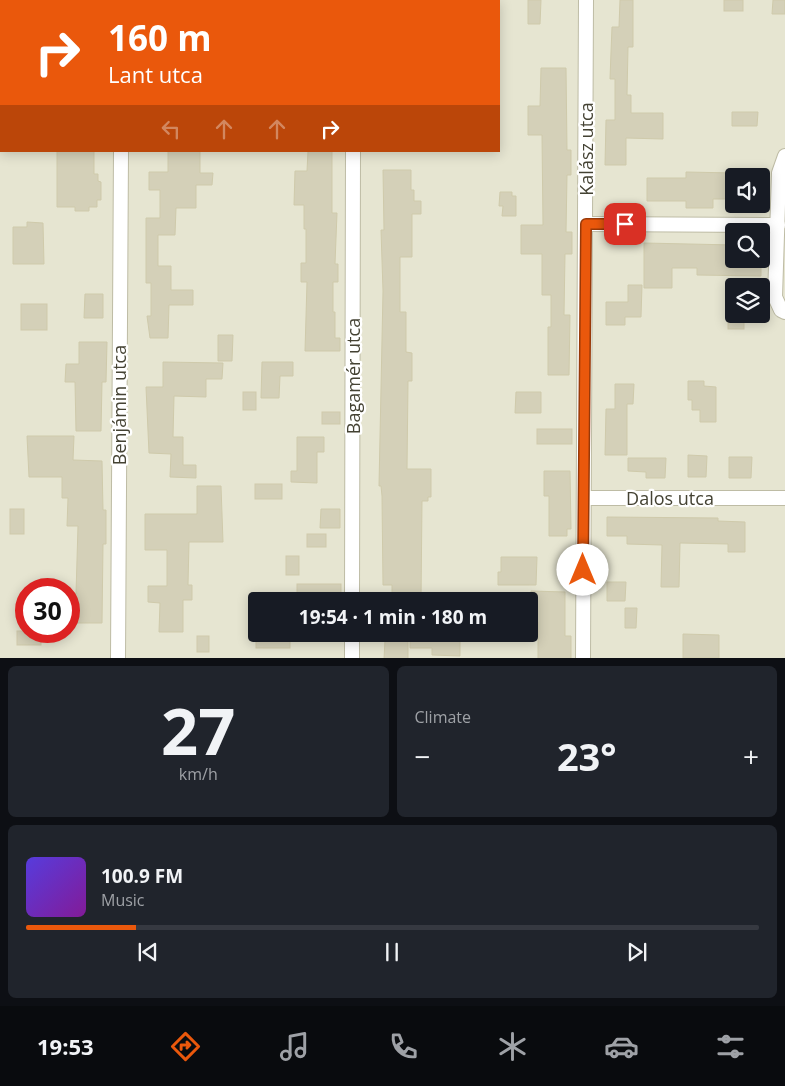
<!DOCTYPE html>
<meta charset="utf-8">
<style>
:root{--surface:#171b24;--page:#20242c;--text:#f1f3f6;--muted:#9ea1a6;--line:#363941;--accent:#ea580c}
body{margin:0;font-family:"Open Sans",sans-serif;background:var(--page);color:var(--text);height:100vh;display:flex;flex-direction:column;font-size:19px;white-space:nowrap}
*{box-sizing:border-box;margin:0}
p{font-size:16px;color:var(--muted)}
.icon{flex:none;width:28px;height:28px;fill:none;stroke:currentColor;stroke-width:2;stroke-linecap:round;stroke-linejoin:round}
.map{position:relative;height:658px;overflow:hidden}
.side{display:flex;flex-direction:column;gap:8px;padding:8px;background:#0d0f14;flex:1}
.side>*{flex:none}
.hud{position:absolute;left:0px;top:0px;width:500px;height:152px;box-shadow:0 2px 12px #0003;background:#ea580c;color:#fff;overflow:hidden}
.fabs{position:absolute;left:725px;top:168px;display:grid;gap:10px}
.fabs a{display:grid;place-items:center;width:45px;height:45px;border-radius:5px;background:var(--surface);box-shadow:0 2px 12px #0003;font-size:25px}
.speed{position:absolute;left:15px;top:578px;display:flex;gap:10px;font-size:25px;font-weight:700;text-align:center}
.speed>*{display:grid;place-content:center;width:65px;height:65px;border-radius:50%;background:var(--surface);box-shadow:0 2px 12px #0003;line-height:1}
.speed .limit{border:8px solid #d22;background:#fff;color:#111}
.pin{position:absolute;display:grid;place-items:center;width:42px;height:42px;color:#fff;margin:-21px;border-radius:10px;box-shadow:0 2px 8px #0006}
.me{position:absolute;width:55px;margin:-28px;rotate:0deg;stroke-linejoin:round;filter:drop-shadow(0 0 4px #0008)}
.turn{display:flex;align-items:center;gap:18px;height:105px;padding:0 25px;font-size:22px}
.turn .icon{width:65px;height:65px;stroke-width:2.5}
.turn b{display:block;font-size:35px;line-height:42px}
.lanes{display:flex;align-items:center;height:48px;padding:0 25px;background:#0003;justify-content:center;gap:25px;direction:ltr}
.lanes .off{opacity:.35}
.big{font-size:38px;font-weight:700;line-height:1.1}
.side .widget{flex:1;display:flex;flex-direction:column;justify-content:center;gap:8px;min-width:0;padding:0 18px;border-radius:8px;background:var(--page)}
.side .dial{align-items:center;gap:0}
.dial b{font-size:65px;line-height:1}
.song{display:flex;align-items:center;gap:15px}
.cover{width:60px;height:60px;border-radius:8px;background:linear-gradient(135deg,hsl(250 70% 55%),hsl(290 70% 35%))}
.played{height:5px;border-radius:2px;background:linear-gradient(90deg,var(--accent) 15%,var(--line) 15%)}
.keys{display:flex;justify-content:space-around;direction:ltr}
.heat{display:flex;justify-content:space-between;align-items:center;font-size:28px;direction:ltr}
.side .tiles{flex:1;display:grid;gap:8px;grid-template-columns:1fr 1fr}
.widget:last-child{grid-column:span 2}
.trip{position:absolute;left:248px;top:592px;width:290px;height:50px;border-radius:5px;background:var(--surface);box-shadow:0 2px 12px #0003;font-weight:700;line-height:50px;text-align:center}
.tab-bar{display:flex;height:80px;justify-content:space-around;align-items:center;background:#090b0e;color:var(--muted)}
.tab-bar .icon{width:35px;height:35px}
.tab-bar .current{color:var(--accent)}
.tab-bar b{font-size:22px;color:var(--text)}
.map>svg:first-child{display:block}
</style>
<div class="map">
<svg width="785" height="659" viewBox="0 0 785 659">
<rect width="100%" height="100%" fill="#f2f2e3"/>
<path fill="#e6e5d1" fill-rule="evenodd" d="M0,0H785V658L0,659ZM1,1H499V151H1ZM734,176H761V204H734ZM734,231H761V259H734ZM734,286H761V314H734ZM26,589H69V631H26ZM256,601H529V634H256Z"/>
<g fill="#d4d0b8" stroke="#cfcaab">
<polygon points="528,0 541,0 540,24 528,24"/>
<polygon points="620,0 633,0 633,47 628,47 627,95 631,95 631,113 663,113 663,139 626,138 626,165 605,165 606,120 615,120 615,79 610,79 611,52 612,27 619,27"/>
<rect x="724" y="0" width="19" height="11"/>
<polygon points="773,0 785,0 785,14 772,14"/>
<polygon points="541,68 566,68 567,150 571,150 571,175 567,175 566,232 572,232 572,254 565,254 564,315 570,315 569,375 548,375 548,327 551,327 551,295 542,295 542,254 521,254 521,225 543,225 542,135 528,135 528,106 540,106"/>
<polygon points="732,112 758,112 757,126 732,126"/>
<polygon points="57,151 94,151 94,174 98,174 98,181 101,182 101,200 97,200 97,207 89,207 89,211 75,211 75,207 57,207"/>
<polygon points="168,151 200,151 200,173 213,173 212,185 196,185 196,208 176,208 175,235 158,235 158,266 171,266 171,290 193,290 193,305 169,305 168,338 150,338 147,316 151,316 151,283 146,283 146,218 160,218 160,190 149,190 149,172 168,172"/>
<polygon points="308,151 332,151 332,213 337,213 335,264 338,264 338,282 333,282 333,312 335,312 335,338 340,338 340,351 305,351 307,282 301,282 301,263 306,263 306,229 304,229 304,205 294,205 295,171 307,171"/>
<polygon points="383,170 411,170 411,190 414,190 414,201 421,201 421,214 412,214 412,257 400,257 400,312 406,312 406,352 412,353 412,381 408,381 407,469 431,469 431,497 428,497 428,501 422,501 421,601 392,601 392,585 383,585 382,496 381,486 379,486 383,291 381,230 384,230"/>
<polygon points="686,172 734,173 734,199 713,199 713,208 686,208 686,201 647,201 647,178 686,178"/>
<polygon points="500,192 512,192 512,196 516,196 516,216 502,216 503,206 499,206"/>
<polygon points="27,222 43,223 44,264 13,264 13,227 27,227"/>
<polygon points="644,243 734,245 734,259 761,259 761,276 697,275 697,268 672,268 672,288 644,288"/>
<polygon points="628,285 642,285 641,317 625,317 625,325 606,325 606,302 628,302"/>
<polygon points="85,294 103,294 103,318 84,318"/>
<rect x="21" y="304" width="26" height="26"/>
<rect x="728" y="314" width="16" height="15"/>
<polygon points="218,335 233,335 232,361 218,361"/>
<polygon points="79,342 107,342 106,382 102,382 101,431 76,431 75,382 65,382 66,364 79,364"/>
<polygon points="163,362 223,363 222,379 206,379 206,397 174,396 173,437 183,437 183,465 196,465 196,478 170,477 171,454 149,453 146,387 163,387"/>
<polygon points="262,362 293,362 293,376 280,376 279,398 261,398"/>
<polygon points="688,381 704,381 704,386 716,387 716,422 700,422 700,410 692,410 692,400 688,400"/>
<polygon points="615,384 634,384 633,404 627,404 627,455 605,455 606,409 615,409"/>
<rect x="243" y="392" width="13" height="18"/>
<polygon points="516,392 541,392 541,413 515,413"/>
<rect x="322" y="412" width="18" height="12"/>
<rect x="537" y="429" width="35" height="15"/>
<polygon points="27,436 74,436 73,460 102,461 103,510 106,510 106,544 103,544 102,623 69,623 69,594 76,594 78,526 67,526 68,498 62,498 62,477 29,477"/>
<polygon points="297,437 324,437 324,452 317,452 317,483 291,482 291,471 297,471"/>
<polygon points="688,455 707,456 706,477 688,477"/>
<polygon points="729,457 752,457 751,478 729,478"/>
<polygon points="628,458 666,458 665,478 646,478 646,472 628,471"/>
<polygon points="544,471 570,471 571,529 567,529 567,536 549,536 549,496 544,496"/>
<rect x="255" y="484" width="27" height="15"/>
<polygon points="197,486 221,486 223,542 189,542 188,585 192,585 192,600 183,600 183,632 159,632 160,603 148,602 148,586 167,586 167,550 145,550 145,514 197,514"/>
<rect x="10" y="509" width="14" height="25"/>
<polygon points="321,509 340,509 340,528 320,528"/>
<polygon points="607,517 718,518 718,521 745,522 745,552 728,552 728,544 680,543 679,587 661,587 662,545 627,544 627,536 607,536"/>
<rect x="307" y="534" width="19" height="13"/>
<rect x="286" y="556" width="13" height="19"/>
<polygon points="501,557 537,557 536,585 498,585 498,572 501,572"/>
<polygon points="607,582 626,582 625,601 607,601"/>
<rect x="297" y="584" width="44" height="17"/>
<polygon points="531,591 565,592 565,636 571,636 571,659 538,659 538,622 531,622"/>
<polygon points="625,608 637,608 636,628 625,628"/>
<rect x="17" y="631" width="24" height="14"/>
<rect x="256" y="634" width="34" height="14"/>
<polygon points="683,634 719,635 719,658 683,658"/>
<polygon points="410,635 460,637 460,656 432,655 432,648 410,648"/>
<rect x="197" y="636" width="12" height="16"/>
<polygon points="385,640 408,640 408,659 384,659"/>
</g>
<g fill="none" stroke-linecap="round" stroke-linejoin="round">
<g stroke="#bebca5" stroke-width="9">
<g id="lane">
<polyline points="76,0 76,1"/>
<polyline points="0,16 1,18"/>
</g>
</g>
<g stroke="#bebca5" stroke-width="16">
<g id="street">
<polyline points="122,1 122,0"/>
<polyline points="353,1 353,0"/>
<polyline points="785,156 779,173 775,297 781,310 785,312"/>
<polyline points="586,224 778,225"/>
<polyline points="584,498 785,498"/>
<polyline points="352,601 353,151"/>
<polyline points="118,659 121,151"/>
<polyline points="352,659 352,634"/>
<polyline points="583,659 586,0"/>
</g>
</g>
<use href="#lane" stroke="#fff" stroke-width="7"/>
<use href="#street" stroke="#fff" stroke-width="14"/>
</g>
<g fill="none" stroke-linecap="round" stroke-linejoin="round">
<g stroke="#983908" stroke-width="12">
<polyline id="route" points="583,570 586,224 625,224"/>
</g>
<use href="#route" stroke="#ea580c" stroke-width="9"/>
</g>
<g text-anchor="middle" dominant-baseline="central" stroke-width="4.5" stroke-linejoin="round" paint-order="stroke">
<g font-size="18" fill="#444233" stroke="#fff">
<text transform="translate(586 149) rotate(-90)">Kalász utca</text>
<text transform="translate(353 376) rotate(-90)">Bagamér utca</text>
<text transform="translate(119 405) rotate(-90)">Benjámin utca</text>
<text x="670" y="498">Dalos utca</text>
</g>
</g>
</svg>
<div class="fabs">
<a><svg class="icon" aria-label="sound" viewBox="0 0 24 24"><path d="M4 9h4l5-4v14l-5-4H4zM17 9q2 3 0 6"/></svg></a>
<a><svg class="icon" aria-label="search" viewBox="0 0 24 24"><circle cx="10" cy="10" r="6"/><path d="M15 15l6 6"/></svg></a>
<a><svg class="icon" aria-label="layers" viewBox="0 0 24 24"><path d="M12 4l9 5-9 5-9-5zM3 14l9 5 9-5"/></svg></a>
</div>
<div class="speed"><div class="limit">30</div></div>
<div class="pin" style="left:625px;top:224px;background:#d93025"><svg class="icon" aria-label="arrive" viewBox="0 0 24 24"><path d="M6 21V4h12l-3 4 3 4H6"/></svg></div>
<svg class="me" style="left:583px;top:570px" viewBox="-20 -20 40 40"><circle r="19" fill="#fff"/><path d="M0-13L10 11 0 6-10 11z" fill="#ea580c"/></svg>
<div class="trip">19:54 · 1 min · 180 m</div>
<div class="hud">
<div class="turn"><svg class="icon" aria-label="right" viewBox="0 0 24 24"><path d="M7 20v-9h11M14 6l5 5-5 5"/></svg><div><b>160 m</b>Lant utca</div></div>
<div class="lanes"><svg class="icon off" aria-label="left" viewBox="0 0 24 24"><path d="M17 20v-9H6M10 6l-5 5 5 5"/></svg><svg class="icon off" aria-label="ahead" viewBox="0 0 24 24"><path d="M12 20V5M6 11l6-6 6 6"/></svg><svg class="icon off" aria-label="ahead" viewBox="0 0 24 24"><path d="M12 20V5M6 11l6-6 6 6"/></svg><svg class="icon" aria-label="right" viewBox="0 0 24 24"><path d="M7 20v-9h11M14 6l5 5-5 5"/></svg></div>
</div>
</div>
<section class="side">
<div class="tiles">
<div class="widget dial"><b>27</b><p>km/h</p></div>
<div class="widget"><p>Climate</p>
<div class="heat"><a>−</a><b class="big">23°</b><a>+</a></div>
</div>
<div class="widget">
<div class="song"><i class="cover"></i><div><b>100.9 FM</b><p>Music</p></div></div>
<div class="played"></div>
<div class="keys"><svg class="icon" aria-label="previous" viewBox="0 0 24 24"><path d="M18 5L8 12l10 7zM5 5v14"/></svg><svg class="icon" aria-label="pause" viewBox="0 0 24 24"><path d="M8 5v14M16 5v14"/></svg><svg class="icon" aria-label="next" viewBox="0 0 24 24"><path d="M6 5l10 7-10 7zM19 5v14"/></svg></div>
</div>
</div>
</section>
<nav class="tab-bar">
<b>19:53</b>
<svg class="icon current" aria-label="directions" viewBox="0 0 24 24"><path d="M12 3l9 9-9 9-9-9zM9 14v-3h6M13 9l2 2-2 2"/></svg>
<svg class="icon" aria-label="music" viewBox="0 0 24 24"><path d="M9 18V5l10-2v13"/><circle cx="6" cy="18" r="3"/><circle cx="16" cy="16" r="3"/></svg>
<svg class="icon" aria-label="phone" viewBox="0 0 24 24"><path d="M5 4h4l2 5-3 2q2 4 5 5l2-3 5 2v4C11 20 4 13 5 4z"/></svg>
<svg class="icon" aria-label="climate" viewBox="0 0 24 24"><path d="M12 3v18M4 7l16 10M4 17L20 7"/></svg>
<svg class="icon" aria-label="car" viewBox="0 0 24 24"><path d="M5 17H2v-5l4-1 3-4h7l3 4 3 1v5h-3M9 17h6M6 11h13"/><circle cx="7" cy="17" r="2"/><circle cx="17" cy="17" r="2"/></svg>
<svg class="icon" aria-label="filters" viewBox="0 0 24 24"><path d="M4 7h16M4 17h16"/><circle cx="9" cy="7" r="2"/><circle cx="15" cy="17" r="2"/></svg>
</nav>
